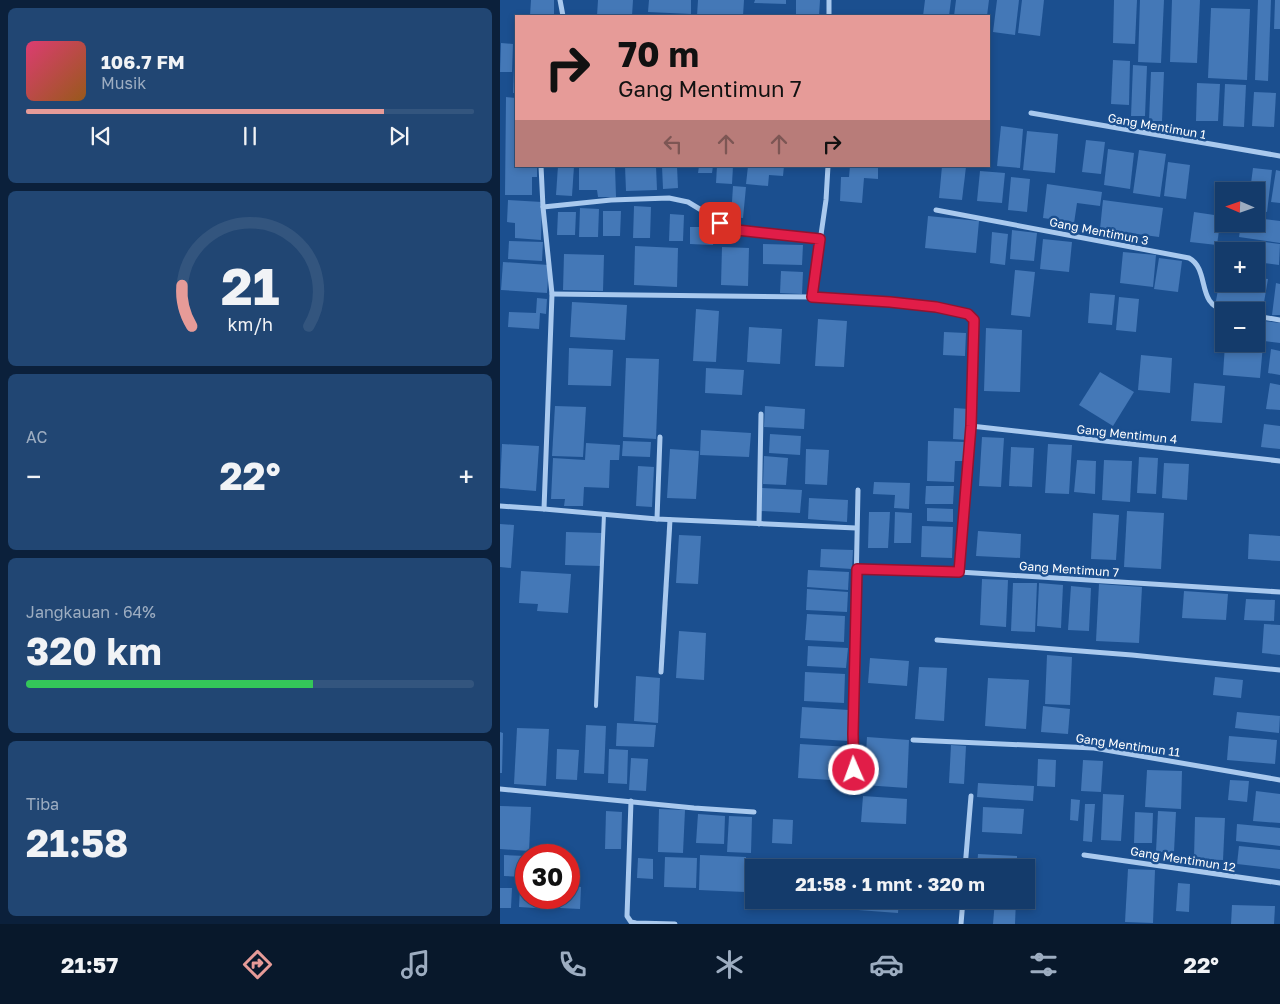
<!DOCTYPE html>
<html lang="id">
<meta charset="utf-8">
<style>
:root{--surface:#143b6b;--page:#214673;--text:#f1f3f6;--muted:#9dadc1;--line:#33557e;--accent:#e69b98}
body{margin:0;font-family:"Golos Text",sans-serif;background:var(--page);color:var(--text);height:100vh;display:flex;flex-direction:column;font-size:19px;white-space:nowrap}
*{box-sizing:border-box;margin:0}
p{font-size:16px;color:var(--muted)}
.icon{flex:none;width:28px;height:28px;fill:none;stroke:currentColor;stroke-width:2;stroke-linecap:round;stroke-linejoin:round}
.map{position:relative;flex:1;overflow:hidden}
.sheet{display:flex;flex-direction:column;gap:8px;padding:8px;background:#0b203b;width:500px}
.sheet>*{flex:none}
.guide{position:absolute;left:15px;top:15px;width:475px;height:152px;border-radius:0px;box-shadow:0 2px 8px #0003,0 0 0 1px var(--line);background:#e69b98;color:#111;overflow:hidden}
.needle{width:32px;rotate:272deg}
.tools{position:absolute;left:715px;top:182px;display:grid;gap:10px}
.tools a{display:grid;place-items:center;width:50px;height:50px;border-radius:0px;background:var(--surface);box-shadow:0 2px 8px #0003,0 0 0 1px var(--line);font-size:25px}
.speed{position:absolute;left:15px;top:844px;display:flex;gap:10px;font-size:25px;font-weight:700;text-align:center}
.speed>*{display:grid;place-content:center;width:65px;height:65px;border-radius:50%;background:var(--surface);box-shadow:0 2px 8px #0003,0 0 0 1px var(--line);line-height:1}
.speed .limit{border:8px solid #d22;background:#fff;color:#111}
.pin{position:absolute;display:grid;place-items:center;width:42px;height:42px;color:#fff;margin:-21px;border-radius:10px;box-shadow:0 2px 8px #0006}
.me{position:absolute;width:55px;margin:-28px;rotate:358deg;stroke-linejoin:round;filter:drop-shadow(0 0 4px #0008)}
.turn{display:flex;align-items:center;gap:18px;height:105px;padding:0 20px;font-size:22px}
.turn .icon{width:65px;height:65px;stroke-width:2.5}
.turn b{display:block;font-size:35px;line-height:42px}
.lanes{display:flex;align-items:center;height:48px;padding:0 20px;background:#0003;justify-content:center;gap:25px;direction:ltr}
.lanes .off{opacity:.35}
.big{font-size:38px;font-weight:700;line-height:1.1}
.sheet .card{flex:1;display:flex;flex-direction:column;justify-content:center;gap:8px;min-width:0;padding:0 18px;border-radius:8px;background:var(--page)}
.sheet .dial{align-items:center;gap:0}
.dial svg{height:130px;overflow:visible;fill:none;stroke:var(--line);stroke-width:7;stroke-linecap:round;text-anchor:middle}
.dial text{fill:var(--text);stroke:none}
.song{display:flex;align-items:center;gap:15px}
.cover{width:60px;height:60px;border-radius:8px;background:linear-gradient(135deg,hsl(340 70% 55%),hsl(30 70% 35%))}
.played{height:5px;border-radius:2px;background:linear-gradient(90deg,var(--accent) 80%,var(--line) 80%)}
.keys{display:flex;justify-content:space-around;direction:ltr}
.heat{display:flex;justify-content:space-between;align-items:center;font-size:28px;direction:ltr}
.charge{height:8px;border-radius:4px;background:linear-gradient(90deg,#34c759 64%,var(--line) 0)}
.trip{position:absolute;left:245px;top:859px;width:290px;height:50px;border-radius:0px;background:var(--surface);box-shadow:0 2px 8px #0003,0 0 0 1px var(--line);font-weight:700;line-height:50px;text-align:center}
.menu{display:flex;height:80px;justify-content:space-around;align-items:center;background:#08182b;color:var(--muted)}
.menu .icon{width:35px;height:35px}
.menu .active{color:var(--accent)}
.menu b{font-size:22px;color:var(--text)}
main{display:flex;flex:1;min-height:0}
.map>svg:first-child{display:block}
</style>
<main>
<section class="sheet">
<div class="card">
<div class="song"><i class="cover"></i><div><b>106.7 FM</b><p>Musik</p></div></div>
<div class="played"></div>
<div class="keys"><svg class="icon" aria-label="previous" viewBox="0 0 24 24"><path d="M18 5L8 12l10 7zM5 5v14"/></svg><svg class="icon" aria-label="pause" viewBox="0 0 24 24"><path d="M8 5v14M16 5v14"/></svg><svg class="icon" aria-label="next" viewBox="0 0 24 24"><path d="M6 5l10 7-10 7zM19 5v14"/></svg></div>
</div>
<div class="card dial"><svg viewBox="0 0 100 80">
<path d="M14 69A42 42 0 1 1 86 69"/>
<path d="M14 69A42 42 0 0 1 8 44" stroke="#e69b98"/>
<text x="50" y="56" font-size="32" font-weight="700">21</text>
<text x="50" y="72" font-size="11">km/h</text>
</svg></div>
<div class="card"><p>AC</p>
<div class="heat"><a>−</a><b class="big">22°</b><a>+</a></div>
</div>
<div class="card"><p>Jangkauan · 64%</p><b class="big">320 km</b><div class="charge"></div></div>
<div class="card"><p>Tiba</p><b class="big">21:58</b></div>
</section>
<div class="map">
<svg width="780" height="924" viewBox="0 0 780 924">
<rect width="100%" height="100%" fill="#1b4f8f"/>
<g fill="#4478b7">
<polygon points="31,0 54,0 54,16 30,16"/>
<polygon points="98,0 133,0 132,16 97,16"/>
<polygon points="149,0 191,0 191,14 148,12"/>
<polygon points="198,0 244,0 243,16 197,16"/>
<polygon points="255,0 286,0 286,4 254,3"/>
<polygon points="296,0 320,0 319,16 296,16"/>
<polygon points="425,0 451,0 449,16 423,16"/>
<polygon points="456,0 489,0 487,16 454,16"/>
<polygon points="497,0 519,0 515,35 493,32"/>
<polygon points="522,0 544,0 540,36 518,33"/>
<polygon points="614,0 637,0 635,44 613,43"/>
<polygon points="640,0 664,0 661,63 638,62"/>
<polygon points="672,0 700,0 697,63 670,62"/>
<polygon points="758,0 771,0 768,81 755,80"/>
<polygon points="775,0 780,0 780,29 774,29"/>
<polygon points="711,8 750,9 747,80 708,78"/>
<polygon points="1,43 13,44 12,72 0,72"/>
<polygon points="613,60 630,61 629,105 611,104"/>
<polygon points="633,65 647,66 645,116 631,116"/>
<polygon points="14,66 16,66 16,93 13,93"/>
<polygon points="651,72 664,72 662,121 649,121"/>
<polygon points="697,83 720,84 718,121 696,121"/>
<polygon points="725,84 746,85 744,127 723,126"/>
<polygon points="754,92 776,93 774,127 752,126"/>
<polygon points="6,97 16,98 16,166 37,166 37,177 32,177 32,195 5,195"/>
<polygon points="501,126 523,129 520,168 497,166"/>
<polygon points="527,131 558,134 555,173 523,170"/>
<polygon points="586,140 605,142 601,174 582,172"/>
<polygon points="608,149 634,153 630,189 604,185"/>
<polygon points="639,150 666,154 660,197 633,193"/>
<polygon points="668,162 690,165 686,199 664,196"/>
<polygon points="58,166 74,166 72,196 56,195"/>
<polygon points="79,166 115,167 116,197 98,197 97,190 79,190"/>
<polygon points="125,166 156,166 157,190 126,191"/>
<polygon points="162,166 177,166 178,188 163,189"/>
<polygon points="199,166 213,166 212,173 198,173"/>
<polygon points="217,166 233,166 232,184 216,183"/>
<polygon points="248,166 284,166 283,176 269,175 268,186 246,184"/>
<polygon points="350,166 378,166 378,179 364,178 362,203 340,201 341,177 349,177"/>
<polygon points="442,166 466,167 462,200 439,198"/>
<polygon points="753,168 772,170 767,212 756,210 756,191 750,191"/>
<polygon points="776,170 780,171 780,203 771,202"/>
<polygon points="480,171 505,173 502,203 477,201"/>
<polygon points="511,177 530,179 527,212 508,210"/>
<polygon points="547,184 602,192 600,206 577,203 573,230 556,228 557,220 543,218"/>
<polygon points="233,186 246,187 243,218 231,217"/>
<polygon points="8,200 42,202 41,240 15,238 15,223 7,222"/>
<polygon points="603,200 663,208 659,237 600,229"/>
<polygon points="134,206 151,207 150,238 133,238"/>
<polygon points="80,208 99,209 98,237 79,237"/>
<polygon points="103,211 121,211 120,236 103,236"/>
<polygon points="58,212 76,212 75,235 57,235"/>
<polygon points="694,212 721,216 717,245 690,242"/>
<polygon points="170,214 184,215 183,241 169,241"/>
<polygon points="428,216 479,221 476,253 425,248"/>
<polygon points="756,218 780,221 780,243 739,237 741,224 756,224"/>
<polygon points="190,227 214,227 213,245 190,244"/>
<polygon points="512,230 537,233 534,261 510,259"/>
<polygon points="492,232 508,234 505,265 490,263"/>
<polygon points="543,239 572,242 569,272 540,269"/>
<polygon points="9,241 43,242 42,261 8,259"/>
<polygon points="757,241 780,244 779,265 756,262"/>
<polygon points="263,244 303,245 302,265 263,264"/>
<polygon points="135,246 178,248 177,287 134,285"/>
<polygon points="222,247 249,248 248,286 221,285"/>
<polygon points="623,252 656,255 653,287 620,283"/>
<polygon points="64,254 104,255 103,291 63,290"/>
<polygon points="659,258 682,261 678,292 654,289"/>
<polygon points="3,262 49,265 47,293 1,290"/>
<polygon points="515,270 535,272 530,317 511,315"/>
<polygon points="281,271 303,272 302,294 280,293"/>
<polygon points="721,272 724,273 724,284 756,284 756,278 768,279 763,308 716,301"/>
<polygon points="776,283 780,284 780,315 772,315"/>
<polygon points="590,293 615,295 612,325 588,323"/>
<polygon points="619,297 639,299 636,332 616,330"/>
<polygon points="37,298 47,299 46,314 40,313 39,329 8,327 9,312 36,313"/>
<polygon points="72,302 127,305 125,340 70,337"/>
<polygon points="196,309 219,311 216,362 193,361"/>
<polygon points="318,319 347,321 344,367 315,366"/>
<polygon points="756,320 780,323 780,343 756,340"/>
<polygon points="249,327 282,329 280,364 247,362"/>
<polygon points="486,328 522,330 520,392 484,391"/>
<polygon points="444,332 466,333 465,356 443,355"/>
<polygon points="725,344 763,345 760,378 723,375"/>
<polygon points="69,348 113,350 111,386 68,385"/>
<polygon points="771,349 780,351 780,375 768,373"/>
<polygon points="641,355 672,358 670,393 638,390"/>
<polygon points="126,358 159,359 156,439 123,437"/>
<polygon points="206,368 244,370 242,395 205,393"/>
<polygon points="600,372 634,392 613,426 579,405"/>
<polygon points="694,383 725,386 722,423 691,421"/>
<polygon points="770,383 780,385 780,410 766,409"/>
<polygon points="55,406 86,407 83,457 52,456"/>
<polygon points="265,406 305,409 304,429 264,427"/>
<polygon points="454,408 469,409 467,440 453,439"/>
<polygon points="764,424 780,426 780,449 761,447"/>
<polygon points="201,430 251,433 249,457 200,455"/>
<polygon points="270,434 301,436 300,455 269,453"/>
<polygon points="482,437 504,438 501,487 479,486"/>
<polygon points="123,441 151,442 150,457 122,456"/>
<polygon points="428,441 466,442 465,461 455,461 454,482 427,481"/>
<polygon points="86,443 120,445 119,460 110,460 109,488 84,487 83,506 64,506 65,499 51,499 53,458 85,460"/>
<polygon points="2,444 39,446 36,491 0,488"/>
<polygon points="548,444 572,445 569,494 545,493"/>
<polygon points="511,447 534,448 532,487 509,486"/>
<polygon points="170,449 199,451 196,499 167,498"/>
<polygon points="306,449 329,450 327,485 305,484"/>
<polygon points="264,456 288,458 286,485 263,484"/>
<polygon points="639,457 658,458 656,494 637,493"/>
<polygon points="577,460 596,461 595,494 574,492"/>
<polygon points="604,460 632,461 630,502 602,500"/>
<polygon points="664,463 689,464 687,500 662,498"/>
<polygon points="138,466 154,467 152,507 136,506"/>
<polygon points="374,482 410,483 409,509 394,508 395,495 373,494"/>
<polygon points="426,486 454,486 453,504 425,504"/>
<polygon points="262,488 302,490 300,513 261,511"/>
<polygon points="309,498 348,500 347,522 308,519"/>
<polygon points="427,508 453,509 453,522 427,521"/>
<polygon points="627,511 664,513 661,569 624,567"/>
<polygon points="369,512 390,512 388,548 368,548"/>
<polygon points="395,512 412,513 411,543 394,543"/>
<polygon points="593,513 619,515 616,560 591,559"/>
<polygon points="0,524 14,525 11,568 0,567"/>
<polygon points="422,526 453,527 452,558 421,557"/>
<polygon points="478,531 521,534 520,558 476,556"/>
<polygon points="66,532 102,533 101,566 65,565"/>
<polygon points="749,534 780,536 780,561 748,559"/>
<polygon points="179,535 201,536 198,584 176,583"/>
<polygon points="321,549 353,550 352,569 320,567"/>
<polygon points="308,570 349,572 348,590 307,587"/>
<polygon points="21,571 71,574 68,613 37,611 38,604 19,603"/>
<polygon points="482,579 508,580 506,627 480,625"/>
<polygon points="513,583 537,583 535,632 511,631"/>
<polygon points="539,583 563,585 561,628 537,626"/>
<polygon points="599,584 642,587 639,643 596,641"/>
<polygon points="571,586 591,588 589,631 568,630"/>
<polygon points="307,589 348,592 347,612 306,610"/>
<polygon points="684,591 728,594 726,620 682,618"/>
<polygon points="746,599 775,600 774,621 744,620"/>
<polygon points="307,614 345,616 344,642 305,640"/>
<polygon points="764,624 780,625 780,655 762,653"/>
<polygon points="179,631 206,633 204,680 176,678"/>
<polygon points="308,646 348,648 346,668 307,666"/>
<polygon points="547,655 572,657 570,705 545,704"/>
<polygon points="370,658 409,661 407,686 368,683"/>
<polygon points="419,667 447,668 444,721 415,719"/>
<polygon points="305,672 345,674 344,703 304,701"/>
<polygon points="136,676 160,678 158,723 134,721"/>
<polygon points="715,677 743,680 741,698 713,695"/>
<polygon points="488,678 529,680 526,729 485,726"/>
<polygon points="543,706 570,709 568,734 541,732"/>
<polygon points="302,707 349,710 348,741 300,738"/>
<polygon points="737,712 780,716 779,733 735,728"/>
<polygon points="117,723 156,725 154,747 116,746"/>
<polygon points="86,725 106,726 104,774 84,773"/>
<polygon points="17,728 49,729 46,786 14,784"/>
<polygon points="0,732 3,733 2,773 0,773"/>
<polygon points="729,736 777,740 775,764 727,760"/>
<polygon points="367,737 409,740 407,788 364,785"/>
<polygon points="300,744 349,747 348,781 298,778"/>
<polygon points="451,745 466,746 464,784 449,783"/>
<polygon points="57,749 79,750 77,780 56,779"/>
<polygon points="109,749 128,750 127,784 108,783"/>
<polygon points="131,758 148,759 146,791 129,790"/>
<polygon points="538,759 556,760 555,787 537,786"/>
<polygon points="583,760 603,761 601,792 581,791"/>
<polygon points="647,770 682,771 681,809 645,807"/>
<polygon points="730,780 749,781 747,802 728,800"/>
<polygon points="478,783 534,786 533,801 477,797"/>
<polygon points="756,791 780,794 780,823 753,821"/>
<polygon points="603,794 624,795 621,841 601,840"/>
<polygon points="363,796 407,799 406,824 361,822"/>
<polygon points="571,799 580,800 578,821 570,820"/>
<polygon points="585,804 595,804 592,842 583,841"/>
<polygon points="0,806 31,807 29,851 0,849"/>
<polygon points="483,807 524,809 522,834 482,832"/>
<polygon points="159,809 185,810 183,853 158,852"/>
<polygon points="106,811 122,812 121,849 105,849"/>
<polygon points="658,811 676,812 674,852 656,852"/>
<polygon points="635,812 653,813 652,843 634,843"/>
<polygon points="198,814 225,816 224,844 196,843"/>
<polygon points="229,816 252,817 251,853 227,852"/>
<polygon points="695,817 725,818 723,860 694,859"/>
<polygon points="273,819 293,820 292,844 272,843"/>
<polygon points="737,824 780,828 780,846 736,841"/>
<polygon points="739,846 780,850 780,869 737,864"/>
<polygon points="478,854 517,856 517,868 477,868"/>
<polygon points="4,855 26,856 26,877 4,876"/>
<polygon points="200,855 246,857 245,892 199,890"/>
<polygon points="165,857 197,858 196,888 164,887"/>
<polygon points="138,858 153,859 153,879 137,878"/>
<polygon points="273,862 295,863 294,868 273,868"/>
<polygon points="628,869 655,870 653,923 625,922"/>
<polygon points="678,883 690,884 689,912 676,911"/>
<polygon points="20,886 26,886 26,898 50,898 50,909 19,907"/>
<polygon points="69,886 81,887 80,909 60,908 61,898 69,898"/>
<polygon points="0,888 12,888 11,908 0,908"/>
<polygon points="359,900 399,900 398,913 358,910"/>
<polygon points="495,900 516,900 515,924 493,924"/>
<polygon points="732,905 775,906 774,924 731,924"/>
</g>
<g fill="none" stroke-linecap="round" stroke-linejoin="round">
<polyline stroke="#a9c9ee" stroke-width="4" points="96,706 104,514"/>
<g stroke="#a9c9ee" stroke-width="5">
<polyline points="60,0 63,16"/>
<polyline points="329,16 329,0"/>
<polyline points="531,113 780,156"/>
<polyline points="41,166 43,207 111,200 169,198 188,202 231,228 320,239"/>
<polyline points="43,207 52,294 44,509"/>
<path d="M436,210L689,258C711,270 695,306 727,311"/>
<polyline points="52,294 312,297 390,301 459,311 472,317 475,326 471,426 459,572"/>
<polyline points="312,297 326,200 328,166"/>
<polyline points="756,316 780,320"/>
<polyline points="471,426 780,461"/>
<polyline points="0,506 44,509 157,519 356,528"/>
<polyline points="157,519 160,437"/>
<polyline points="259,524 261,414"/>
<polyline points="357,569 459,572 780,592"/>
<polyline points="437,640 632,655 780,670"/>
<polyline points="161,672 170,520"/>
<polyline points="413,740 594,748 780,780"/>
<polyline points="355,788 353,734 358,490"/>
<polyline points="0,789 194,808 254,812"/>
<polyline points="131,801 127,916 131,922 136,923 175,924"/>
<polyline points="584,855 780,883"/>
<polyline points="465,868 471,796"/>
<polyline points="461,924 463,900"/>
</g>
</g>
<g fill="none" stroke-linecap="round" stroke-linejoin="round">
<g stroke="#92132f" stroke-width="12">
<polyline id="route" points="220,223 237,230 320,239 312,297 390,302 436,307 468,314 474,320 471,426 459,572 357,569 353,734 354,770"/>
</g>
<use href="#route" stroke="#e11d48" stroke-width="9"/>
</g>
<g text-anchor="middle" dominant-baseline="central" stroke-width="5" stroke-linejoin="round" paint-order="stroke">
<g font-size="12" fill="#fff" stroke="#1b4f8f">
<text transform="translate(657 126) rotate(10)">Gang Mentimun 1</text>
<text transform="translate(599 231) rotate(11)">Gang Mentimun 3</text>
<text transform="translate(627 434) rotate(6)">Gang Mentimun 4</text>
<text transform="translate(569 569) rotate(4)">Gang Mentimun 7</text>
<text transform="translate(628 745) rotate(8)">Gang Mentimun 11</text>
<text transform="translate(683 859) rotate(9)">Gang Mentimun 12</text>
</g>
</g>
</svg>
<div class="tools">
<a><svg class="needle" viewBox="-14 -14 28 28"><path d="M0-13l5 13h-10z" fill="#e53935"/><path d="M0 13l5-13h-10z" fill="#9dadc1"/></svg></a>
<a>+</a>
<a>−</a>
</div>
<div class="speed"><div class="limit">30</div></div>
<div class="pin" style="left:220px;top:223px;background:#d93025"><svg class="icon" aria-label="arrive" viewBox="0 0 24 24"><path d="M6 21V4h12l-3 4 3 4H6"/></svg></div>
<svg class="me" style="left:354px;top:770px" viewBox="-20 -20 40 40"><circle r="17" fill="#e11d48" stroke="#fff" stroke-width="3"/><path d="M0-11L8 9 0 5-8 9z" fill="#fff"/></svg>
<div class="trip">21:58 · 1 mnt · 320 m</div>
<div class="guide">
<div class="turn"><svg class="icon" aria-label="right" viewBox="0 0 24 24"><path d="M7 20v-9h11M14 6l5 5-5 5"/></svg><div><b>70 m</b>Gang Mentimun 7</div></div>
<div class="lanes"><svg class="icon off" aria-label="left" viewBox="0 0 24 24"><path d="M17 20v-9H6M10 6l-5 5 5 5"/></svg><svg class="icon off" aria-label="ahead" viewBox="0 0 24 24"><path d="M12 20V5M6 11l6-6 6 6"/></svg><svg class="icon off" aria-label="ahead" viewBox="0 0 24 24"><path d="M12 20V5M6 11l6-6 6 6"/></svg><svg class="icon" aria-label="right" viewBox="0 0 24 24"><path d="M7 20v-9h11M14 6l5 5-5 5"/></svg></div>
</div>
</div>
</main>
<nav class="menu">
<b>21:57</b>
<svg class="icon active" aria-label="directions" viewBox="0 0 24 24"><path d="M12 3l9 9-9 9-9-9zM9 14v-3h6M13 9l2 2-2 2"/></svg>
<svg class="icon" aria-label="music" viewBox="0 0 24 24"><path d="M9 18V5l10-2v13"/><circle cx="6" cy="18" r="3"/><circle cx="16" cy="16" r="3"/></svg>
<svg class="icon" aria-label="phone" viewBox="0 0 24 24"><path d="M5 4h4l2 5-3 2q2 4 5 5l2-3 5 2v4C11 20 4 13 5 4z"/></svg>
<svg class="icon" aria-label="climate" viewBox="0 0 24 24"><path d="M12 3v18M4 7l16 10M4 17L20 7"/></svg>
<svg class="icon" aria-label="car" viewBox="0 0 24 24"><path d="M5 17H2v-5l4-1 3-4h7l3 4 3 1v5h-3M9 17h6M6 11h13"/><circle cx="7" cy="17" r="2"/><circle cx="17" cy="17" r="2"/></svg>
<svg class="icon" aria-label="filters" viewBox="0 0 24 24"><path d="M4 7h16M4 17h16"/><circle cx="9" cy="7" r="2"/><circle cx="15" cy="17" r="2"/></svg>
<b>22°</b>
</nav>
